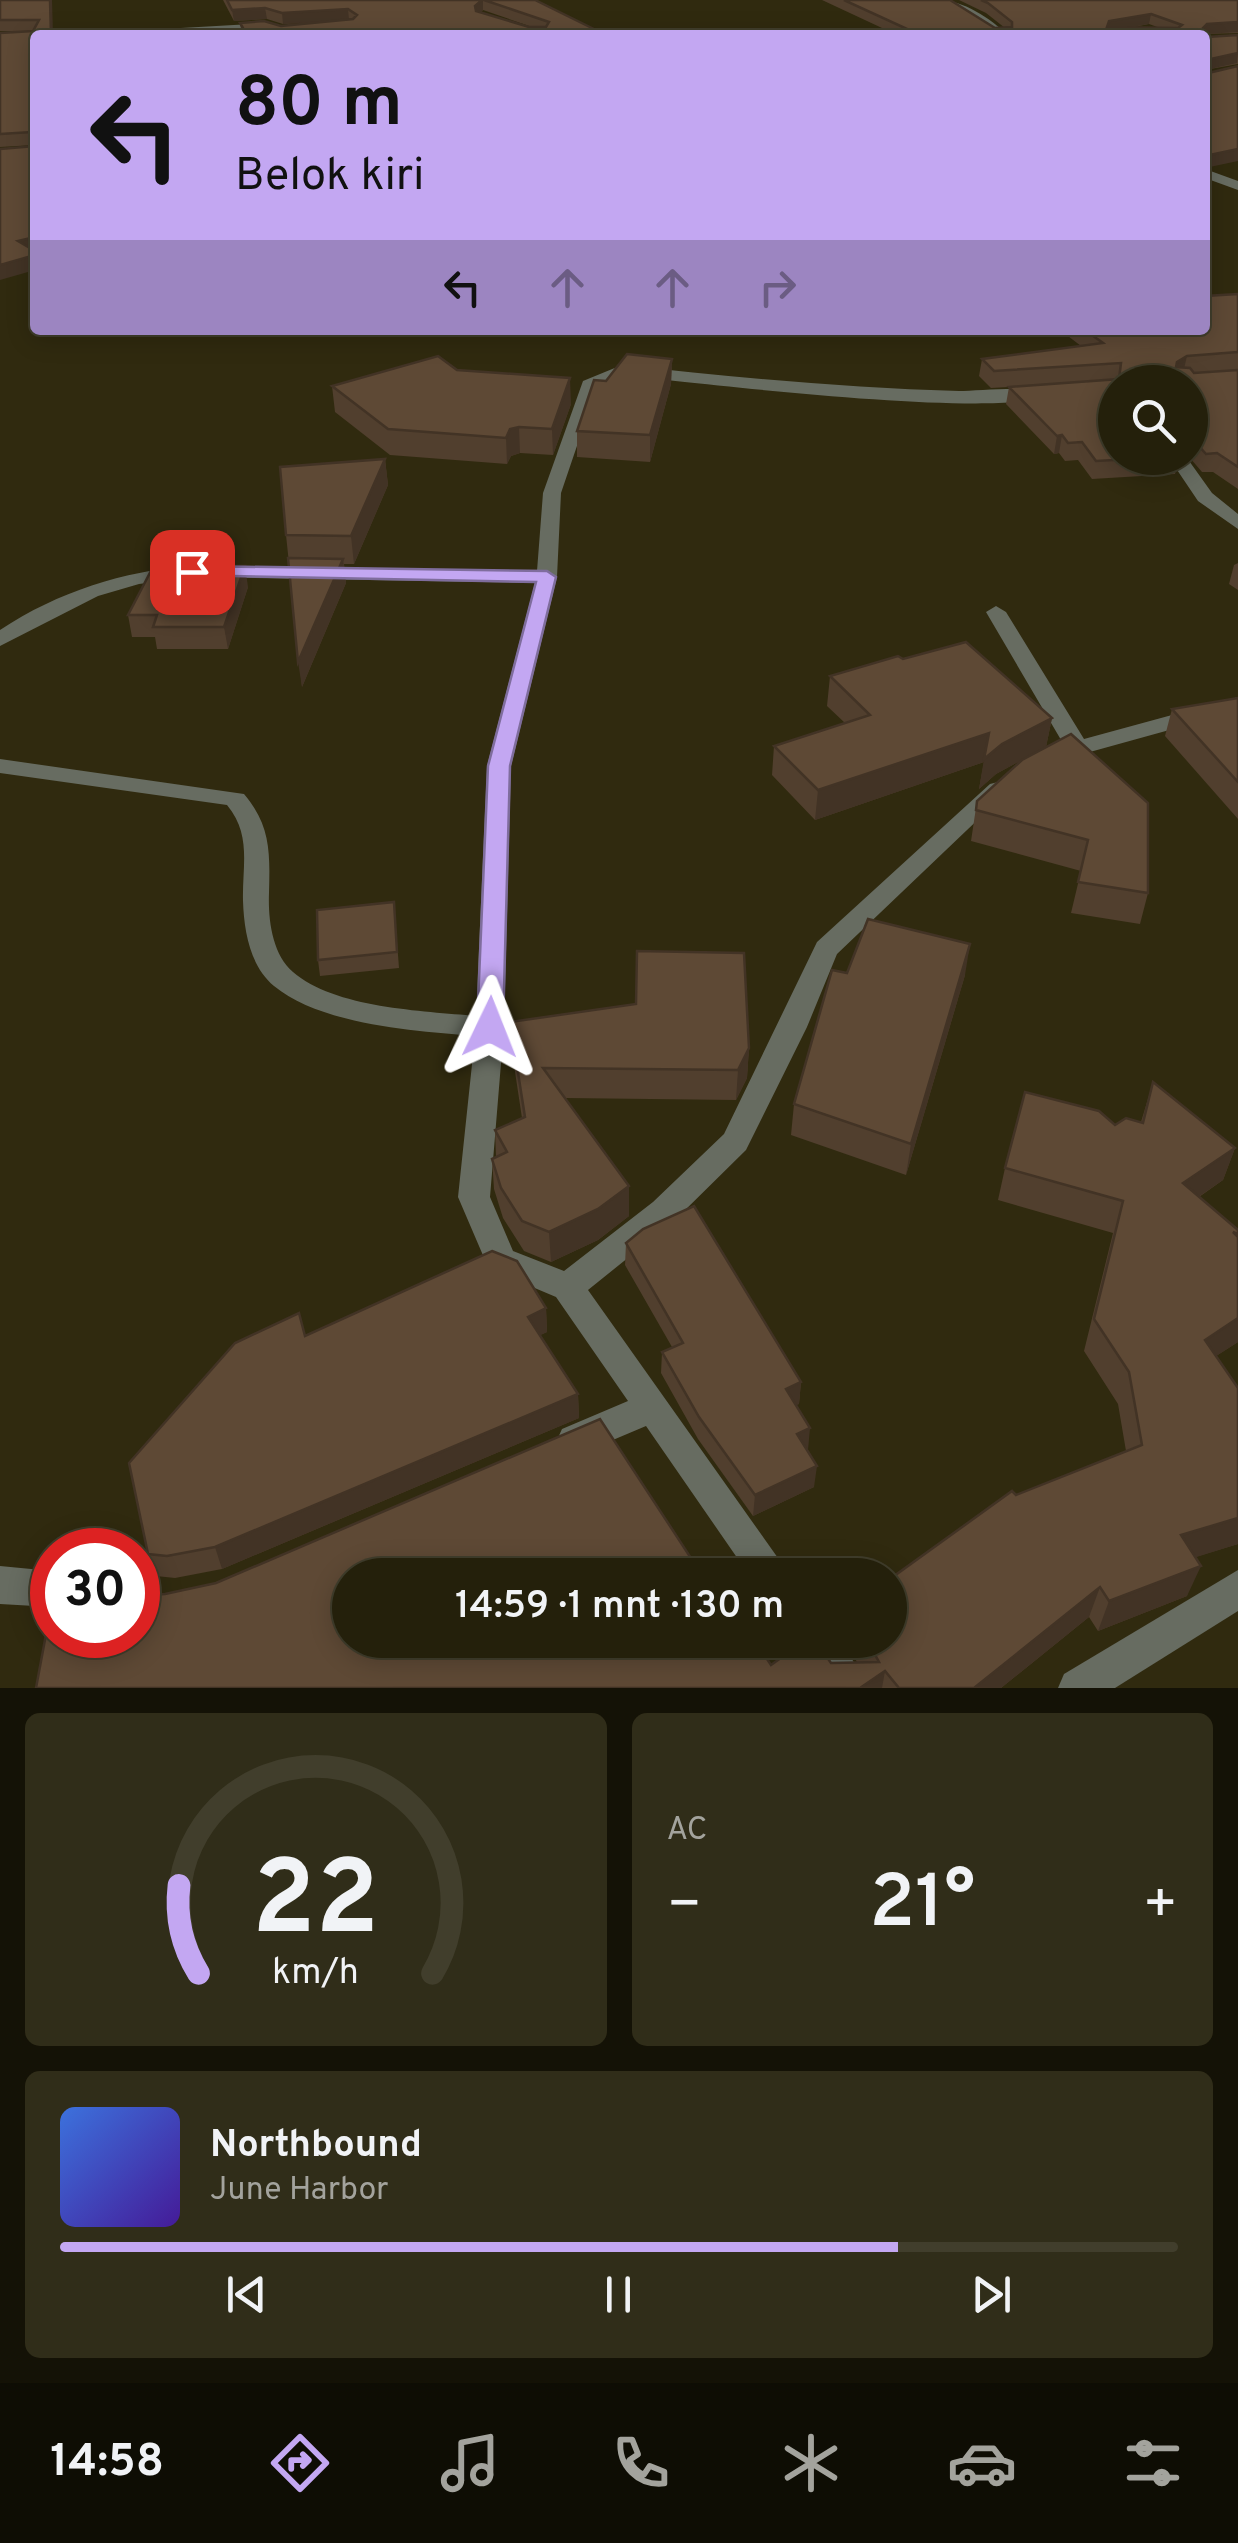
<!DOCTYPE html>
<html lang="id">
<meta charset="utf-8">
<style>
:root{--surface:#24200b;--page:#302d19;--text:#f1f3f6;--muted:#a3a39d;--line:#413e2c;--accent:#c3a7f2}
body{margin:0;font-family:Overpass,sans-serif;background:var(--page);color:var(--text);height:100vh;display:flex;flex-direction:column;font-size:38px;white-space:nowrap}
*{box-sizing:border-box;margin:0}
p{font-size:32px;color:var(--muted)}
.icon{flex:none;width:55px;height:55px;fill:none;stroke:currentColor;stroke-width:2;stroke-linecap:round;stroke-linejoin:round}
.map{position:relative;height:1688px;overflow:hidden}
.side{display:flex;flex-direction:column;gap:25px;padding:25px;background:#141206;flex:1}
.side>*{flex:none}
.hud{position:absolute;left:30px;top:30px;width:1180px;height:305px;border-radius:10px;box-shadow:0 5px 25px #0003,0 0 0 2px var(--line);background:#c3a7f2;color:#111;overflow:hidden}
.buttons{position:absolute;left:1098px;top:365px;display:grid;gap:20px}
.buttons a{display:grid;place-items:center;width:110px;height:110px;border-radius:50%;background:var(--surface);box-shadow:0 5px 25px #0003,0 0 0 2px var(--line);font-size:50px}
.speed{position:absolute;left:30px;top:1528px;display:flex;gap:20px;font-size:50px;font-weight:700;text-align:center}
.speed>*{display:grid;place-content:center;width:130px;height:130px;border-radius:50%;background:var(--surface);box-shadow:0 5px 25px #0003,0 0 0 2px var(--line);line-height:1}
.speed .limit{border:15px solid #d22;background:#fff;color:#111}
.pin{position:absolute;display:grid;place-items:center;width:85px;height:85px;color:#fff;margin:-42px;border-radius:20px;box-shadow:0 5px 15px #0006}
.me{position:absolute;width:110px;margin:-55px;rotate:2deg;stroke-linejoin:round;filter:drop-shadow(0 0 8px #0008)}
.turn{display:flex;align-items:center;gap:35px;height:210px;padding:0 40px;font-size:45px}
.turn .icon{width:130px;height:130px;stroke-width:2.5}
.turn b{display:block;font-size:70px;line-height:85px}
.lanes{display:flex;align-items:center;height:95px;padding:0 40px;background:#0003;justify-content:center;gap:50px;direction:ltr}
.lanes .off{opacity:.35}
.big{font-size:75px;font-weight:600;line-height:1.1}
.side .widget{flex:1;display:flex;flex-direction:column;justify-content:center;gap:15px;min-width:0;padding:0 35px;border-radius:15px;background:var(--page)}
.side .dial{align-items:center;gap:0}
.dial svg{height:260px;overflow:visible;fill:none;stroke:var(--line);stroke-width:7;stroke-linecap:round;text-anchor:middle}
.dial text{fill:var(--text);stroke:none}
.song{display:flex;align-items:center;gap:30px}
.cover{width:120px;height:120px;border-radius:15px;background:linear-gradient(135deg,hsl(220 70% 55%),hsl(260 70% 35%))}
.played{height:10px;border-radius:5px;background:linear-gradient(90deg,var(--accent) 75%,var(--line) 75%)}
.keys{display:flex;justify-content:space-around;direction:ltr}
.heat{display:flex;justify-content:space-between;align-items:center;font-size:55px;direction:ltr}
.side .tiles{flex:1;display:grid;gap:25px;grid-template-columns:1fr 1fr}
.widget:last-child{grid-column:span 2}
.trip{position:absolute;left:332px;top:1558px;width:575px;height:100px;border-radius:50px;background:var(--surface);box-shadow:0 5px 25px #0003,0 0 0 2px var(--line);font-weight:600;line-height:100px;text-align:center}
.tab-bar{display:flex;height:160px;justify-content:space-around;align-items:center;background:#0e0d04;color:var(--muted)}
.tab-bar .icon{width:70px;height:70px}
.tab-bar .selected{color:var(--accent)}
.tab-bar b{font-size:45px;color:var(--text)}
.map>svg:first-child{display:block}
</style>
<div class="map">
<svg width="1238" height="1688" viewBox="0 0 1238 1688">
<rect width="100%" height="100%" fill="#302a0f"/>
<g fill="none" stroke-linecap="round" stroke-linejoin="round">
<g fill="#676c61" fill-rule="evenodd">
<path d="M937,0C964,0 989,18 1008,35H996Z"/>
<polygon points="267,23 280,29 190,35 57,35"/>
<polygon points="1205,169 1238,181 1238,190 1205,178"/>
<path d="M622,365C734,377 846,388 959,391C978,391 1036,385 1049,394C1014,421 685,382 623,375L598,384L561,493L557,577L511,766L504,1027L490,1197L513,1251L564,1271L653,1202L724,1134L817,942L990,784L998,782L1010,789L837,954L807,1027L746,1150L675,1220L588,1290L790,1575H749L646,1426L575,1456L562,1451L557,1440L562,1429L628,1401L556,1297L490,1269L485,1260L458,1197L475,1036C416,1031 321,1025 274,986C250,966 244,931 243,901C242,866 252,835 227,805L0,773V759L244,794C271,826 270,853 269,893C268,919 272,954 293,972C334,1008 423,1011 476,1016L487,766L535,583L192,577L139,584L98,596L0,646V630C59,591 122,572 192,565L537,571L543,493L583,381Z"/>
<polygon points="1169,458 1187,458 1212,493 1238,514 1238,529 1198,501"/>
<polygon points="996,606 1006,612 1084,739 1238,697 1238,711 1061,760 1045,760 1041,755 1045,750 1064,745 986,612"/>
<polygon points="0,1566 52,1571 52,1607 0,1604"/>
<polygon points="1238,1570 1238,1611 1115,1688 1058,1688 1064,1674"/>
<polygon points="797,1640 840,1640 870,1688 826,1688"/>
</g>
</g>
<g fill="#513f2e" fill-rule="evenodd">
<polygon points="0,0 52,0 35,35 35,145 0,147 0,33 33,31 0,31"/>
<path d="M223,0H535L606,35H242L240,23L281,26L337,21L283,24L267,19L234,21ZM483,10L532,27L480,13Z"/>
<path d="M822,0H950L995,28H1005L986,13L959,0H1238V33L1206,34L1207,37L1238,35V64L1205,70V35H897ZM1149,24L1160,28H1129Z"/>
<polygon points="1238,294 1238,489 1213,472 1202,472 1190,458 1190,382 1115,458 1179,458 1175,474 1092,479 1078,460 1065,461 1059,453 1054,454 1006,404 1009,387 991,388 979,376 982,359 1081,346 1064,333 1065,330 1205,330"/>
<polygon points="672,359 671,384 650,462 577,457 577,431 606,381"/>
<polygon points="457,370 571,404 553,455 520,453 511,456 507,464 390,455 335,412 332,386"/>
<polygon points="385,459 388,485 354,564 344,564 346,583 302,687 286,535"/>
<polygon points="1238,563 1238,590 1229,584 1234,565"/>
<polygon points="248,587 228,649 157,649 155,637 132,637 128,615"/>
<polygon points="903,659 1052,718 1046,747 996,774 979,789 984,762 815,820 772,775 774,746 845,723 827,706 830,676"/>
<polygon points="1238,698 1238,819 1165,736 1172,709"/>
<polygon points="1022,760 1148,893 1140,924 1071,913 1081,871 971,841 977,801"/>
<polygon points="394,902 399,968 320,976 318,960"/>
<polygon points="847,973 965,975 906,1175 791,1135 794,1104"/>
<polygon points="510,1022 749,1048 747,1078 736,1100 565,1098 629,1216 598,1240 551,1262 524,1251 503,1218 494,1189 492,1159 496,1157 495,1130 522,1118 512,1052"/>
<polygon points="1153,1082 1235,1148 1223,1180 1199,1197 1238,1230 1238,1342 1216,1356 1238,1388 1238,1544 1195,1557 1187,1596 1098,1631 1089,1617 1001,1688 36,1688 750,1648 771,1665 857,1662 844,1640 890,1640 1016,1495 1126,1451 1118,1404 1084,1351 1113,1233 998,1200 1005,1168 1115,1125 1141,1122"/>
<polygon points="626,1243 801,1382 799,1404 796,1405 814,1487 753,1516 698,1439 661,1373 662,1352 672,1347 625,1265"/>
<polygon points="546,1308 547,1332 540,1335 578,1394 579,1418 222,1569 175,1578 156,1576 148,1554 305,1336"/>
</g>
<g fill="#423325">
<polygon points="50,0 52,0 53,35 51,35"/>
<polygon points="483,0 483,10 475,17 475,6"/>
<polygon points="265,8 267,19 234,21 232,10"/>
<polygon points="348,9 349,20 283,24 282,13"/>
<polygon points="1151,14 1149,24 1107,31 1109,21"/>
<polygon points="1238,22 1238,32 1205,34 1203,28 1207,24"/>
<polygon points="1238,53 1237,63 1205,70 1206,60"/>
<polygon points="1238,149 1238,161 1205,168 1205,156"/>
<polygon points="35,237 35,252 18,241"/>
<polygon points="35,255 35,270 0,280 0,265"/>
<polygon points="1187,356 1183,373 1173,379 1177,362"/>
<polygon points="672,359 671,384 650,462 650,435"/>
<polygon points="570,378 571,404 553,455 552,429"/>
<polygon points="519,427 520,453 511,456 507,464 506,438 510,429"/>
<polygon points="1062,435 1059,453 1054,454 1057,436"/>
<polygon points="385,459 388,485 354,564 351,536"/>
<polygon points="343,559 346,583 302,687 298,662"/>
<polygon points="245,566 248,587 228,649 224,627"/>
<polygon points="1052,718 1046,747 996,774 979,789 984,759 1002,744"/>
<polygon points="989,733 984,762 815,820 818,790"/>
<polygon points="970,944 965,975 906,1175 911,1144"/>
<polygon points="749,1048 747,1078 736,1100 738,1070"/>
<polygon points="1235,1148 1223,1180 1172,1215 1183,1183"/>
<polygon points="629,1186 629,1216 598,1240 551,1262 549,1232"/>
<polygon points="546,1308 547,1332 529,1341 528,1317"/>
<polygon points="1238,1318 1238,1342 1193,1371 1205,1340"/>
<polygon points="801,1382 799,1404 784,1410 786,1389"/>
<polygon points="578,1394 579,1418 222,1569 215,1547"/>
<polygon points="810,1428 808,1450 797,1434"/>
<polygon points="817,1466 814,1487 753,1516 755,1495"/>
<polygon points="1238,1518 1238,1544 1168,1566 1181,1535"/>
<polygon points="1201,1566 1187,1596 1098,1631 1109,1601"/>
<polygon points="1100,1587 1089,1617 1001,1688 974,1688"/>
<polygon points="885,1671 882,1688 860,1688"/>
</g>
<g fill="#5e4935" stroke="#423325" stroke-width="2.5" fill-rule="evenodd">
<polygon points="0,0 50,0 51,35 35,35 35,135 32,132 0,134 0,33 33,31 39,20 0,20"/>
<polygon points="227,0 482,0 475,6 476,11 529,27 546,27 549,22 484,0 535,0 606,35 247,35 240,23 264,21 281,26 353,19 357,15 348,9 282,13 265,8 232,10"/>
<path d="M844,0H950L995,28L1012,27V22L988,3L981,0H1238V22L1207,24L1203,28L1207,37L1238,35V53L1206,60L1205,64V35H920ZM1151,14L1182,25L1178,28L1107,27L1109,21Z"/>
<polygon points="1238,66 1238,149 1205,156 1205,70 1208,73"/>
<polygon points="35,146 35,237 18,241 35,251 35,255 0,265 0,149"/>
<polygon points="1238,294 1238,352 1187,356 1177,362 1176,367 1190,368 1194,373 1238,370 1238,467 1217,453 1206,454 1190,436 1190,382 1115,382 1115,458 1151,458 1096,461 1082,442 1068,443 1062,435 1057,436 1009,387 1119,379 1121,363 994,371 982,359 1103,343 1085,330 1205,330 1205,296"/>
<polygon points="627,354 672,359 650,435 577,431 594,380 606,381"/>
<polygon points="438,356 457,370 570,378 552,429 519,427 510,429 506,438 388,429 332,386"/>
<polygon points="385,459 351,536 286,535 280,467"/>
<polygon points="288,558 343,559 298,662"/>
<polygon points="154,565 245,566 224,627 153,627 157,615 128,615"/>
<polygon points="966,642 1052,718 1002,744 984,759 989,733 818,790 774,746 870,715 830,676 898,656 903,659"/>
<polygon points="1238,698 1238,782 1172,709"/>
<polygon points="1071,734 1148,803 1148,893 1078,882 1088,840 976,810 977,801 1022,760"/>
<polygon points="394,902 397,952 318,960 317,910"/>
<polygon points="868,919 970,944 911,1144 794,1104 832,970 847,973"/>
<polygon points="637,951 744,953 749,1048 738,1070 543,1068 629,1186 598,1209 549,1232 522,1221 501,1188 492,1159 507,1152 495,1130 525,1117 510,1022 636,1004"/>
<polygon points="1153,1082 1235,1148 1183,1183 1238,1230 1238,1234 1233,1232 1238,1237 1238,1318 1205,1340 1238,1388 1238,1518 1181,1535 1201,1566 1109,1601 1100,1587 974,1688 899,1688 885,1671 860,1688 36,1688 52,1602 52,1635 138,1635 138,1596 165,1594 216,1583 600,1419 702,1575 350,1575 350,1640 745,1640 750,1648 757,1644 771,1665 806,1640 815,1640 831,1663 879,1662 867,1640 890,1640 890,1579 1012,1491 1016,1495 1142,1445 1129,1372 1094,1319 1123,1201 1005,1168 1025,1092 1099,1111 1115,1125 1126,1118 1143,1123"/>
<polygon points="694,1206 801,1382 786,1389 810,1428 797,1434 817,1466 755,1495 699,1417 662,1352 683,1343 626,1243 643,1229"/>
<polygon points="492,1251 517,1261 546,1308 528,1317 578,1394 215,1547 167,1556 148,1554 129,1463 235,1343 299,1313 305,1336"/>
</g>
<polygon fill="#c3a7f2" stroke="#7f6d9d" stroke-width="2.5" points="192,566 547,571 556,577 510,766 503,1027 499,1034 481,1034 477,1027 488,766 536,582 185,575 183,572"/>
</svg>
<div class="buttons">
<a><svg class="icon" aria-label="search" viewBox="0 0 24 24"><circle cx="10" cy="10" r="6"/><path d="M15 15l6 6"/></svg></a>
</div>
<div class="speed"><div class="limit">30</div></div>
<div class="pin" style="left:192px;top:572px;background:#d93025"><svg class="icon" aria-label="arrive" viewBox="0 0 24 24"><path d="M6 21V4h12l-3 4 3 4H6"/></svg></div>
<svg class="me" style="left:490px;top:1027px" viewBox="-20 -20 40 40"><path d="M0-17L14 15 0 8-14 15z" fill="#c3a7f2" stroke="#fff" stroke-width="4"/></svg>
<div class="trip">14:59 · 1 mnt · 130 m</div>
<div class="hud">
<div class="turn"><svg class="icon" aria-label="left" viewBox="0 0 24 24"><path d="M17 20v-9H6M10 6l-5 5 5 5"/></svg><div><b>80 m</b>Belok kiri</div></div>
<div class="lanes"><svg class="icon" aria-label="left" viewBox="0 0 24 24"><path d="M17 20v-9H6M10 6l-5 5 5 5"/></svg><svg class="icon off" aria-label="ahead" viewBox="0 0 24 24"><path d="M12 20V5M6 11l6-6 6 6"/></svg><svg class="icon off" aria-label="ahead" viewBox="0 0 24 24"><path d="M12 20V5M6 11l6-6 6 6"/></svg><svg class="icon off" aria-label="right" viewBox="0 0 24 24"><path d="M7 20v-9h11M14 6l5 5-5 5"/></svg></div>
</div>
</div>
<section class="side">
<div class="tiles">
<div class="widget dial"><svg viewBox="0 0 100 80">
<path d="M14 69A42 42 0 1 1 86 69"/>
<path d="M14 69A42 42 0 0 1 8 42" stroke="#c3a7f2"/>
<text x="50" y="56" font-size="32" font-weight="700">22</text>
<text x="50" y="72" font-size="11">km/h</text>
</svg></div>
<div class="widget"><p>AC</p>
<div class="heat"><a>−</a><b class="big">21°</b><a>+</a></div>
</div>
<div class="widget">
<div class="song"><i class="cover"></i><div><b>Northbound</b><p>June Harbor</p></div></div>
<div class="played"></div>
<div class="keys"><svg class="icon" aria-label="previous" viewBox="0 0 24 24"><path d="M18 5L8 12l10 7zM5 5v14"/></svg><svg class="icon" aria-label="pause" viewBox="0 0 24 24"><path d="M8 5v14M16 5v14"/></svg><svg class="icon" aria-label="next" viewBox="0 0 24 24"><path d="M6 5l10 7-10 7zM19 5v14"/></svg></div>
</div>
</div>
</section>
<nav class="tab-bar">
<b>14:58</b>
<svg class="icon selected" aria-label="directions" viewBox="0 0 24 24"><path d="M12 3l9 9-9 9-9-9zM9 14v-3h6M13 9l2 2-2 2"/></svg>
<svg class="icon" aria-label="music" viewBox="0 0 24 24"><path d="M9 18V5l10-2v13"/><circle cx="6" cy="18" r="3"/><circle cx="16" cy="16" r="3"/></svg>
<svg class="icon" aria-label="phone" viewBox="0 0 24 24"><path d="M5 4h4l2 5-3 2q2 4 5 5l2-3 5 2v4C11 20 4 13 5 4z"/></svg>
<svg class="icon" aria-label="climate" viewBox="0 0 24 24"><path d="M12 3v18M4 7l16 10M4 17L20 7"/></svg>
<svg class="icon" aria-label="car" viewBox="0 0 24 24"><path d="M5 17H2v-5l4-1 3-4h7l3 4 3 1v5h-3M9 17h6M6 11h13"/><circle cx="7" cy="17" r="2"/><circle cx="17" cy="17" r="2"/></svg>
<svg class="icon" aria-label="filters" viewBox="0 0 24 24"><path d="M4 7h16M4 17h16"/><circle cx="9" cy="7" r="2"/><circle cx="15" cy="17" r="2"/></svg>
</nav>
